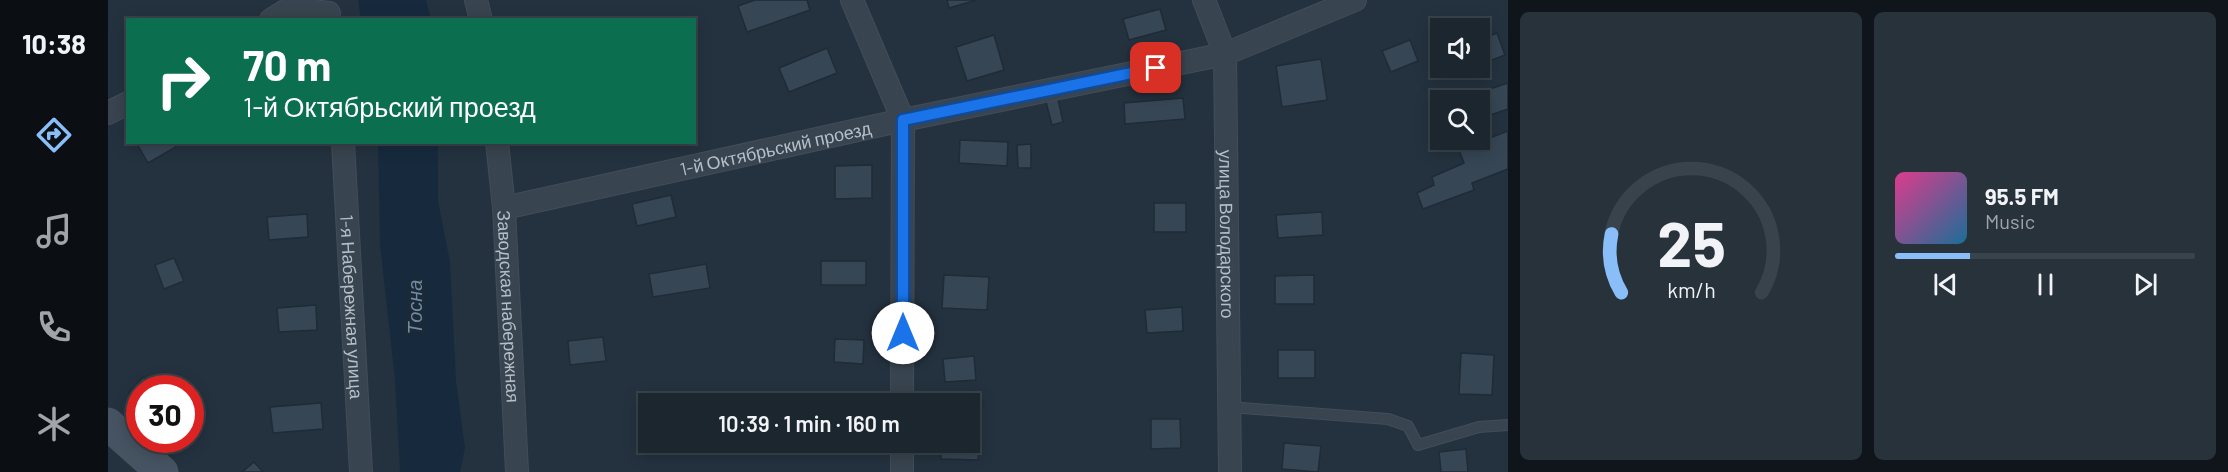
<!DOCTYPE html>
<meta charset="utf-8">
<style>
:root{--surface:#1b262f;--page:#28323b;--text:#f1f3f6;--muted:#a0a5aa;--line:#39434b;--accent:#8abef9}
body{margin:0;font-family:Barlow,sans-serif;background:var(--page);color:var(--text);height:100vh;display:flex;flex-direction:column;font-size:22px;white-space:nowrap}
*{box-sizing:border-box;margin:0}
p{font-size:20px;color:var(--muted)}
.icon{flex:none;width:33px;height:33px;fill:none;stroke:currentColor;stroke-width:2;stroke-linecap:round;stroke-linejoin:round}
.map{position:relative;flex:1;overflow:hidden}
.sheet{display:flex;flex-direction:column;gap:12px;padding:12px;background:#0f151a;width:720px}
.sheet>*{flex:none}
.banner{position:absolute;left:18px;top:18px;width:570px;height:126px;border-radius:0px;box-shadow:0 3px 15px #0003,0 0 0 2px var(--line);background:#0b6e4f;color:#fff;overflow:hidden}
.buttons{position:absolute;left:1322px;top:18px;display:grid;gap:12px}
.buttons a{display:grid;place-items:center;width:60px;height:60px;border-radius:0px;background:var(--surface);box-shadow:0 3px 15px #0003,0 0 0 2px var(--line);font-size:30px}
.speed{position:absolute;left:18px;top:375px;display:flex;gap:12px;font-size:30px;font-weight:700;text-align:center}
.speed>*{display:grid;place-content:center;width:78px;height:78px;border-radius:50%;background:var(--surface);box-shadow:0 3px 15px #0003,0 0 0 2px var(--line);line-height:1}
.speed .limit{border:9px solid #d22;background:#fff;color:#111}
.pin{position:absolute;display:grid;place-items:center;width:51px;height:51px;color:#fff;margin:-26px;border-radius:12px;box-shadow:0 3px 9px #0006}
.me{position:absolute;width:66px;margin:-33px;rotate:0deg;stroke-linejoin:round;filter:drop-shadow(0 0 4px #0008)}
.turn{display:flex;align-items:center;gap:21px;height:126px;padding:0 18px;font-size:27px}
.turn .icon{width:78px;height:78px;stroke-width:2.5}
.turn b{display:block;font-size:42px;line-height:51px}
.sheet .widget{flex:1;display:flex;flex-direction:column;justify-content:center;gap:9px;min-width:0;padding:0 21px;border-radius:9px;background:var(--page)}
.sheet .dial{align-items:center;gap:0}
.dial svg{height:156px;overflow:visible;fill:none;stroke:var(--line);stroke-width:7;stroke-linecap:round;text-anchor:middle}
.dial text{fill:var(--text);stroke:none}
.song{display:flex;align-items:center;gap:18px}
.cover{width:72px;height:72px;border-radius:9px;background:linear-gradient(135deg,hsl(330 70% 55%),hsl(200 70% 35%))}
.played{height:6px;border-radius:3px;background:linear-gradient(90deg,var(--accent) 25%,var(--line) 25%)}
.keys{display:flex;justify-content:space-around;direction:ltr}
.sheet .tiles{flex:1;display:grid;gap:12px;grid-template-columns:repeat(2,1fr)}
.trip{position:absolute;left:530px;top:393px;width:342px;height:60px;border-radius:0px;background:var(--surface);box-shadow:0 3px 15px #0003,0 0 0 2px var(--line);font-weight:600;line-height:60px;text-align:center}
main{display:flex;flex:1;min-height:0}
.dock{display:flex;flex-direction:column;width:108px;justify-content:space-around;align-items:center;background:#0b0f13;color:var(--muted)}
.dock .icon{width:42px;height:42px}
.dock .active{color:var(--accent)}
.dock b{font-size:27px;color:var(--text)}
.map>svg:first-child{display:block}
</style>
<main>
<nav class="dock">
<b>10:38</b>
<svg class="icon active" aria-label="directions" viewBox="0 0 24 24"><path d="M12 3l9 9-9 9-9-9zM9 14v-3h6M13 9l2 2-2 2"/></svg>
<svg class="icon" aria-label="music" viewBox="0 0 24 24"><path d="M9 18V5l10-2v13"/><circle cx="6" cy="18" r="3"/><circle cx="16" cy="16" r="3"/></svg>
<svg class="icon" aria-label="phone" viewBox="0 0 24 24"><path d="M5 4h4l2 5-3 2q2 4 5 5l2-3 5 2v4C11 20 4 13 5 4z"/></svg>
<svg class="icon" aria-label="climate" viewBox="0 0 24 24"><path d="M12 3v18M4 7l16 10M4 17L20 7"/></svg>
</nav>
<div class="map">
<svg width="1400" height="472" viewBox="0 0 1400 472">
<rect width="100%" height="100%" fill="#24323f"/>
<g fill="#172a3d">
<polygon points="250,0 318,0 323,19 253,19"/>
<polygon points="270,143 330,143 330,201 342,262 348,381 357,448 352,472 292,472 287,379 272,245"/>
</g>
<g fill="#364655" stroke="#1f2b36" stroke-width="1.5">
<polygon points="647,0 699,0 702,10 639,32 630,6"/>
<polygon points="839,0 869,0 841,8"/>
<polygon points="1052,9 1058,30 1021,40 1015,19"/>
<polygon points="1389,33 1397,55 1371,65 1371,40"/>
<polygon points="886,35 896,70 859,81 848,47"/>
<polygon points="1302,40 1310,61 1283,72 1274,51"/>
<polygon points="719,48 729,73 681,92 671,68"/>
<polygon points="1213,59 1219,100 1174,107 1168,66"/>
<polygon points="1400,83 1400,109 1371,119 1371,100 1362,100 1361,96"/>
<polygon points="1075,98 1077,119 1017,124 1016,103"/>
<polygon points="950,99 955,122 944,125 938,102"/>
<polygon points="1400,131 1400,169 1364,183 1366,190 1315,209 1309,193 1326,185 1324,177 1356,163 1351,150"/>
<polygon points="852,140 900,142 899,166 851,163"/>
<polygon points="28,142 65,142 68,147 40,163"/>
<polygon points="923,144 923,168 910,168 909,145"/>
<polygon points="764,165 764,198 727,199 727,166"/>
<polygon points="563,195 568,217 529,226 524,204"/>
<rect x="1046" y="203" width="32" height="29"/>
<polygon points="1214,212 1215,235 1170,238 1168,215"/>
<polygon points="199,214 200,237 161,240 159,217"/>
<polygon points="66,258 76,281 56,289 47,265"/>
<rect x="713" y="261" width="45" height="24"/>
<polygon points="598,264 602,288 545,297 541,274"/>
<polygon points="836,275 881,277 879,310 834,308"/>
<polygon points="1206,275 1206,304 1167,304 1167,276"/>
<polygon points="208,305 209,330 171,332 169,308"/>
<polygon points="1074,307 1075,331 1039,333 1037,310"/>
<polygon points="495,337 498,361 462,365 460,341"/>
<polygon points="727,339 756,340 755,364 726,362"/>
<rect x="1170" y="350" width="37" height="28"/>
<polygon points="1353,353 1386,355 1384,395 1351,394"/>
<polygon points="866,356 868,380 837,382 835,359"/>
<polygon points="35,377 48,388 32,388 32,403 21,393"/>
<polygon points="213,403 215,429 165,433 162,407"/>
<polygon points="1043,419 1072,419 1073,448 1043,449"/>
<polygon points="861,434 871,434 870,460 833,459 833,442 861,442"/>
<polygon points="540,442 585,442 586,449 542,453"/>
<polygon points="1176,443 1213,446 1210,472 1174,469"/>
<polygon points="1358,449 1360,472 1333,472 1331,452"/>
<polygon points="146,462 155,472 134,472"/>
</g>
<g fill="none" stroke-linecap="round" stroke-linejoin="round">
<g stroke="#424d58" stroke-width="12">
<polyline id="lane" points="1121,407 1280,419 1300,426 1310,445 1371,427 1400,425"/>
</g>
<g stroke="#424d58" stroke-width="24">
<g id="street">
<polyline points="368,0 373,20"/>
<polyline points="744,0 795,120 794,404"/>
<path id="s1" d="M1096,0L1117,54L1122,472"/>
<polyline points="163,20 182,8 221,13"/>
<polyline points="0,113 20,103"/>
<path id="s2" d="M235,142L253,472"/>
<path id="s3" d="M389,142L396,208L409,472"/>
<path id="s4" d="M396,208L795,120L1117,54L1247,0"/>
<polyline points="794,472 794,442"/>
</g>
</g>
<g stroke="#424d58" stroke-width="33">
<polyline id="secondary" points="0,424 54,472"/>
</g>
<use href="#lane" stroke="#38444f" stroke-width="10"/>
<use href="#street" stroke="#38444f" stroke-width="22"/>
<use href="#secondary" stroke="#465362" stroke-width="32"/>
</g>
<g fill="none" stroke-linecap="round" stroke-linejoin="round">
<g stroke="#114b97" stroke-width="15">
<polyline id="route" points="795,333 795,120 1048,68"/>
</g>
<use href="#route" stroke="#1a73e8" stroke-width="10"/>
</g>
<g text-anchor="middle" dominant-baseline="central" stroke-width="6" stroke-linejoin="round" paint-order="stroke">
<g font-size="18" fill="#b5bfca" stroke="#1d2934">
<text stroke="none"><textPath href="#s4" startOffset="278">1-й Октябрьский проезд</textPath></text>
<text stroke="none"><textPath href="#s1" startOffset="238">улица Володарского</textPath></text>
<text stroke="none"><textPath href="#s2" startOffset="165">1-я Набережная улица</textPath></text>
<text stroke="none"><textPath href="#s3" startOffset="165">Заводская набережная</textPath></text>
</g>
<g font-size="20" font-style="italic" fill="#6d8ca9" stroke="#1d2934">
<text transform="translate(306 307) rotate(-90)">Тосна</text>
</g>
</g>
</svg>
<div class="buttons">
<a><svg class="icon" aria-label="sound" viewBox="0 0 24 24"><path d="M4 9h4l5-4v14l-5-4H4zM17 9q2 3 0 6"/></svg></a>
<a><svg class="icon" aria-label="search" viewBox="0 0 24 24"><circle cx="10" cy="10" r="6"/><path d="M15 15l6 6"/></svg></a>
</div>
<div class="speed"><div class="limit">30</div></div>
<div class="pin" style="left:1048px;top:68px;background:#d93025"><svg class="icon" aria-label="arrive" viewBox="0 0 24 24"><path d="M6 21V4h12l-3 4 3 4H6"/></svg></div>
<svg class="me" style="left:795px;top:333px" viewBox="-20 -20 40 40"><circle r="19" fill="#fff"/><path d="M0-13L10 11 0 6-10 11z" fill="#1a73e8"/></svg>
<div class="trip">10:39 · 1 min · 160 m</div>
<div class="banner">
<div class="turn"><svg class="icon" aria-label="right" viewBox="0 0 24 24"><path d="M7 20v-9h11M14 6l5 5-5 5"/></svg><div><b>70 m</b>1-й Октябрьский проезд</div></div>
</div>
</div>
<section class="sheet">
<div class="tiles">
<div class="widget dial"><svg viewBox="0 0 100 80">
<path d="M14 69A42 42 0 1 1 86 69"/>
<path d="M14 69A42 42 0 0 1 9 39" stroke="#8abef9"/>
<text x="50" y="56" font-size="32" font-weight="700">25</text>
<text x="50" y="72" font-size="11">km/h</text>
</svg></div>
<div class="widget">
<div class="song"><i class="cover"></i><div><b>95.5 FM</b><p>Music</p></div></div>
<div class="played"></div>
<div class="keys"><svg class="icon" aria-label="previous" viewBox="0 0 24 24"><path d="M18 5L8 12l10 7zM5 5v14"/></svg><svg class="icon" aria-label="pause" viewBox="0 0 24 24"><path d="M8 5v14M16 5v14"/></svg><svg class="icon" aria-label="next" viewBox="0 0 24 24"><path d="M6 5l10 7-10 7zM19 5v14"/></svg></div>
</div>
</div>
</section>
</main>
